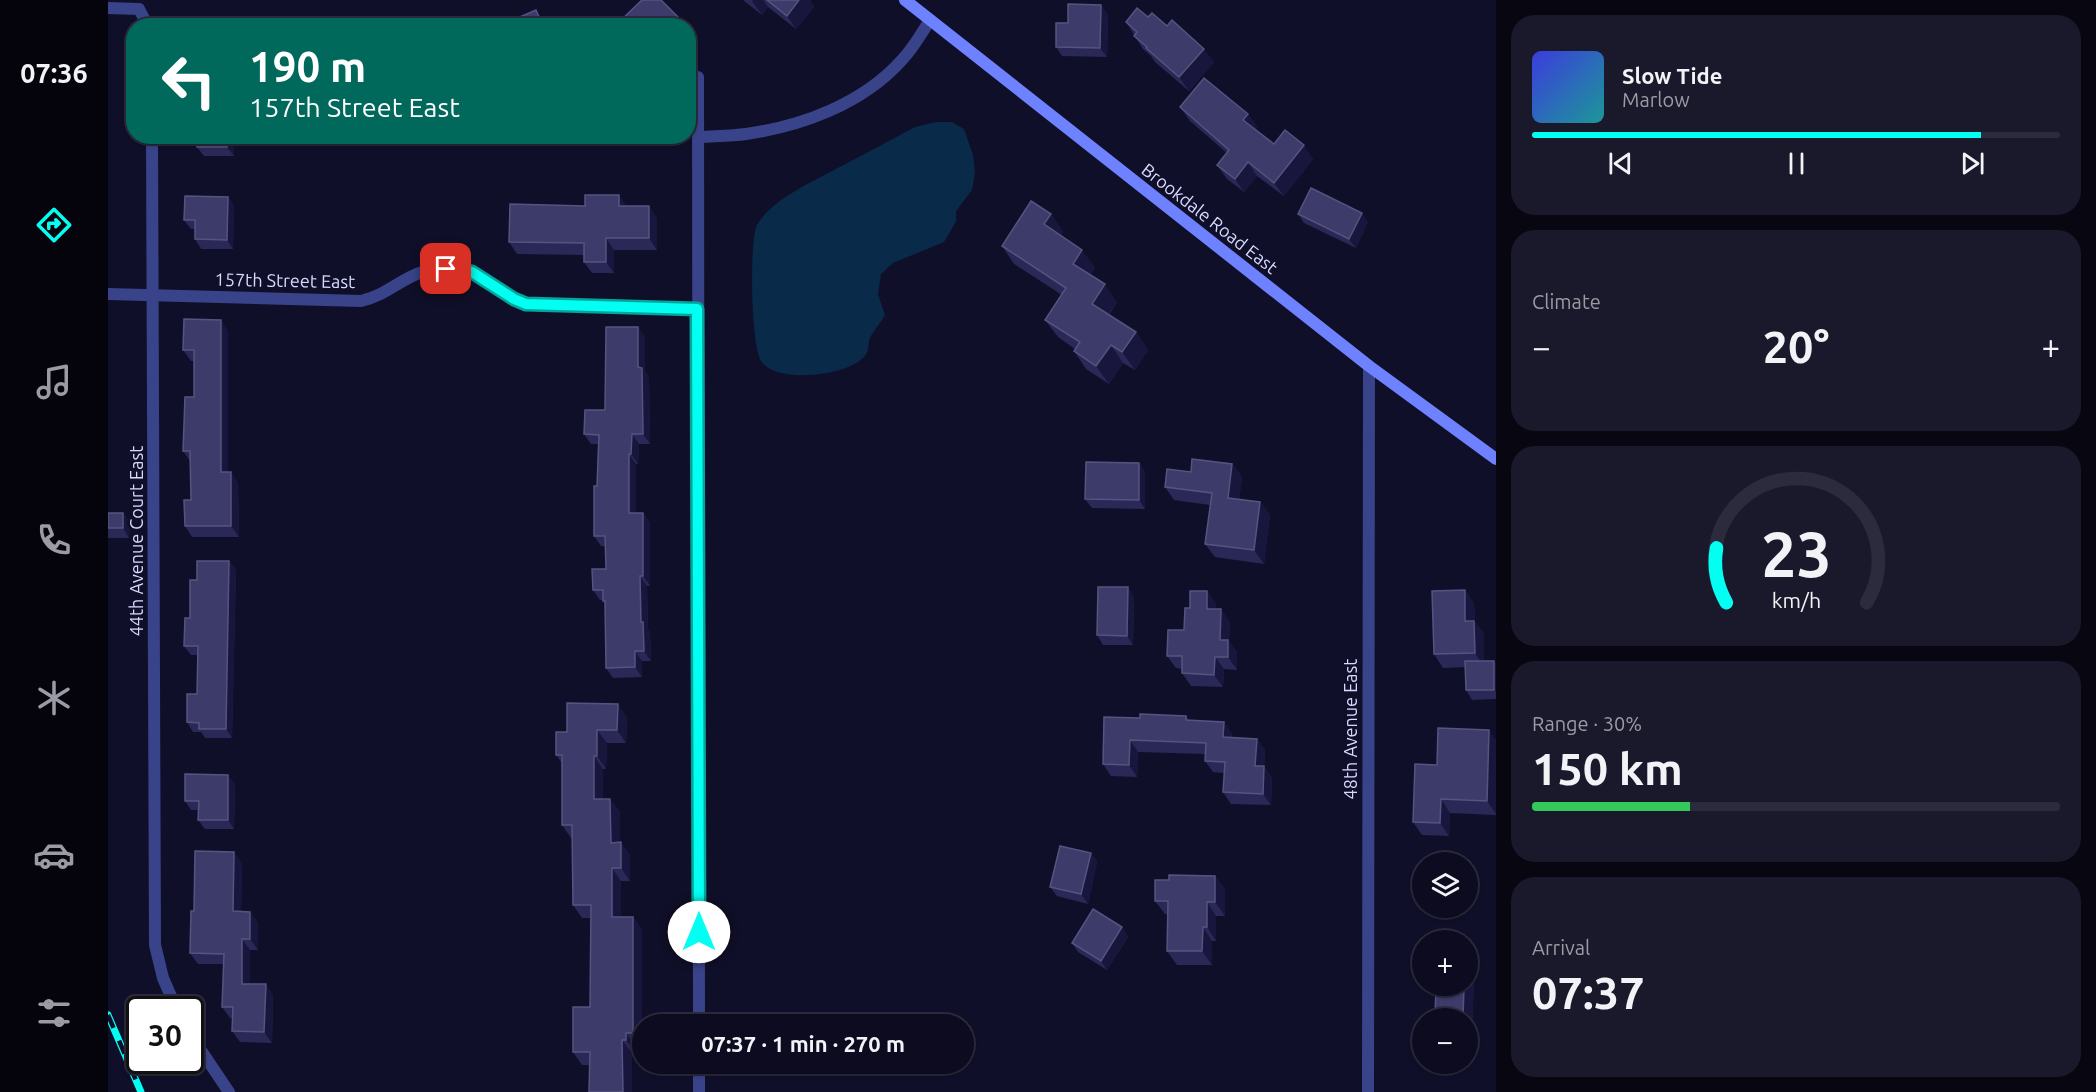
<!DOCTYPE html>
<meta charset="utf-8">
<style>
:root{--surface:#0c0b1f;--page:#1a192c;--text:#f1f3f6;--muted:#9a9ba4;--line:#2c2b3d;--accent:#03fff1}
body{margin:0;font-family:Ubuntu,sans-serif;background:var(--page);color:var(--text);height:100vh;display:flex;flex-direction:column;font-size:22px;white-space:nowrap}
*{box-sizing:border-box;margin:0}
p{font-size:20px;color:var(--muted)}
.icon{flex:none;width:33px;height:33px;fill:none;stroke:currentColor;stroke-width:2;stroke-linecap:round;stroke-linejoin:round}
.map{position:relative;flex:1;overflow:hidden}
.details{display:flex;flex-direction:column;gap:15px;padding:15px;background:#070611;width:600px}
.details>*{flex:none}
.hud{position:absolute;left:18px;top:18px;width:570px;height:126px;border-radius:24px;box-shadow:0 2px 4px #0004,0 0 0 2px var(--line);background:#00695c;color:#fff;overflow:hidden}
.buttons{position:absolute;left:1304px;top:852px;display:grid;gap:12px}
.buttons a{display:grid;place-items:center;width:66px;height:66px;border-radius:50%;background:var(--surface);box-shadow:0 2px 4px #0004,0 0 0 2px var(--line);font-size:30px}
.speed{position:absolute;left:18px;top:996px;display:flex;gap:12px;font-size:30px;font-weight:700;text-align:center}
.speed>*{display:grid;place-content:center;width:78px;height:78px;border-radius:50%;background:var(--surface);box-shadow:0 2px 4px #0004,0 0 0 2px var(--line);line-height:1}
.speed .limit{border:3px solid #111;border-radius:9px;background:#fff;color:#111}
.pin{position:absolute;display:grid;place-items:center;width:51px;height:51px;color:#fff;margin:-26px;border-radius:12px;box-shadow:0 3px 9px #0006}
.me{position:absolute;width:66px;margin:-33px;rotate:0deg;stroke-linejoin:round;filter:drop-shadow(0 0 4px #0008)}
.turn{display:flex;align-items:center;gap:21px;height:126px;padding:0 24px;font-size:27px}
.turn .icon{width:78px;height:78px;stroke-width:2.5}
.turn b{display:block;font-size:42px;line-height:51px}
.big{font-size:45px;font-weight:700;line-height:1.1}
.details .tile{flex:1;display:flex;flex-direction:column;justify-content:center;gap:9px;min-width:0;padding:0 21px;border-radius:24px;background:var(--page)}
.details .dial{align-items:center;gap:0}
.dial svg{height:156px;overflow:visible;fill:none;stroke:var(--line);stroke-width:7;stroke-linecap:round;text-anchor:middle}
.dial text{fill:var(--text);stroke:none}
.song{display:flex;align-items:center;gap:18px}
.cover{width:72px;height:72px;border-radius:9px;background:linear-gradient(135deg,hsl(240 70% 55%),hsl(180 70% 35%))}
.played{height:6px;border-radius:3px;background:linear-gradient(90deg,var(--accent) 85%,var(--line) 85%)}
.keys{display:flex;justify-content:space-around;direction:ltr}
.heat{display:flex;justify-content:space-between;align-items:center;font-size:33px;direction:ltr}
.charge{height:9px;border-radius:4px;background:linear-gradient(90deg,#34c759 30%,var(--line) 0)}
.trip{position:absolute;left:524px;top:1014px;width:342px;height:60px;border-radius:30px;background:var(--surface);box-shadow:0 2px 4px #0004,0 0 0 2px var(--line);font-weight:700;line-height:60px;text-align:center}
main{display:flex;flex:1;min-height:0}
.tabs{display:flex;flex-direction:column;width:108px;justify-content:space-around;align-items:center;background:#05040c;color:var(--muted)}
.tabs .icon{width:42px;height:42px}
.tabs .current{color:var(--accent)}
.tabs b{font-size:27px;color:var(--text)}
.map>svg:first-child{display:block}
</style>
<main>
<nav class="tabs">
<b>07:36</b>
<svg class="icon current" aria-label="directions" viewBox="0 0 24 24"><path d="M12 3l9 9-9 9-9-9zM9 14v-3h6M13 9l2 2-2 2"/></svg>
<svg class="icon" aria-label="music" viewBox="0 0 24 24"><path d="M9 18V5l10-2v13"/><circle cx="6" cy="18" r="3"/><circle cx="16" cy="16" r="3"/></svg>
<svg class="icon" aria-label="phone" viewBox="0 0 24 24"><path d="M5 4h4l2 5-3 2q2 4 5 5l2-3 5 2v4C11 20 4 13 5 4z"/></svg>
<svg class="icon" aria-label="climate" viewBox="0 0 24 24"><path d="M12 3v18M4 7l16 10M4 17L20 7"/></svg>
<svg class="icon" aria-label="car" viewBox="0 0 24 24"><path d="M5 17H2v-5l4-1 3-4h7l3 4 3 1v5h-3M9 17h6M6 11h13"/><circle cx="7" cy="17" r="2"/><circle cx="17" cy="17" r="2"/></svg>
<svg class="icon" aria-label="filters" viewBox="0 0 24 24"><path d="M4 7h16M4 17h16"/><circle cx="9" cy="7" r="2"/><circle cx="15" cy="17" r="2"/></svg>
</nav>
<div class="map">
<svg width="1388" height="1092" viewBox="0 0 1388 1092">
<rect width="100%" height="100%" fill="#100f29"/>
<path fill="#092a48" d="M828,122H844L856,129L865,155L867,172L864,190L848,211V221L842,232L836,242L785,263L773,274L770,294L777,315C774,321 764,333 762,338C759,346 762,351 755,358C737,376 668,384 653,361C643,345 641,242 649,225C651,221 655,217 657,214C675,195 700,184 722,172C751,157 779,142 807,127Z"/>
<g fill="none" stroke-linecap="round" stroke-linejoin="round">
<g stroke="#394389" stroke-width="12">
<polyline points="0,8 31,9 40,26"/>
<polyline points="590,77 591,1024"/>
<polyline points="44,136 47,945 55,978 69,1010"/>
<path d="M592,137C607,136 623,136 638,134C694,126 754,104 793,61C805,49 813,34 822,20"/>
<path d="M0,294L253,301C293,291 300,264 348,270C354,271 361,271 366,273C385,281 398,297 418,304L589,309"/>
<polyline points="82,1034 121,1092"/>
<polyline points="591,1064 591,1092"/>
<polyline points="1260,1092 1261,366"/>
</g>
<polyline stroke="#6e82ff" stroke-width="12" points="797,0 1261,366 1388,459"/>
<g stroke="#03fff1" stroke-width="7">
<polyline id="rail" points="0,1015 33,1092"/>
</g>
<use href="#rail" stroke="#100f29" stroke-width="4.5" stroke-dasharray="14" stroke-linecap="butt"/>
</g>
<g fill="#2a2857">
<polygon points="635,0 703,0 702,1 706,7 688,29 660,7 654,15"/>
<polygon points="1000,14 999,57 954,56 948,47 960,23"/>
<polygon points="570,17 576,26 507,26"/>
<polygon points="1040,17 1059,26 1106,62 1081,91 1047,62 1043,56 1035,49 1018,22"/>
<polygon points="1072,107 1140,114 1149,127 1147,130 1166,144 1205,159 1176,196 1149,176 1136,192 1119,179 1109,165 1119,153 1082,121"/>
<polygon points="82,136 126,136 126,156 96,156 89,147 90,137 82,137"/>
<polygon points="490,136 524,136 524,137"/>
<polygon points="120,197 126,206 125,249 93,249 87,239 87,229 83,229 76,220"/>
<polygon points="477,206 518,206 549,218 549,250 506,250 506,273 484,273 476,262 476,255 409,254 401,242"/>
<polygon points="943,214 955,232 953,235 987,267 982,275 1009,302 1001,315 1028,332 1040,350 1027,370 1015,363 1001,384 978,369 966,351 967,349 950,337 937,320 954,295 906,264 894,246"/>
<polygon points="1190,214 1260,222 1248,248 1196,223"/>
<polygon points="120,331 120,472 130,483 131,537 84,537 77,526 83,500 83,462 75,451 86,397 86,361 83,361 75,350"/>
<polygon points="537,337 537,371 541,378 542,444 531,444 530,464 528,464 528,513 535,513 542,523 542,586 539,586 540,629 542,632 543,661 534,661 534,677 505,678 498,668 497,604 495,600 492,600 485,590 498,569 497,546 493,546 486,536 489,486 490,444 483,444 476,434 497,410"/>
<polygon points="1031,463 1037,472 1037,509 984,508 977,499"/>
<polygon points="1124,464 1134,477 1131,499 1152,502 1162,515 1156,564 1107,557 1097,544 1102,505 1066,500 1057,487 1083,472"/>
<polygon points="0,513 15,513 22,523 21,538 0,538"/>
<polygon points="121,561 128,570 124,738 97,738 93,732 85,732 79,722 89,694 90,655 83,655 76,646 89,580"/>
<polygon points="1357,590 1366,604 1367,622 1376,634 1376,661 1388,664 1388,699 1364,700 1358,690 1357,667 1335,668 1326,654"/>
<polygon points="1099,591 1108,604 1108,609 1122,622 1121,641 1129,653 1129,670 1116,669 1115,687 1083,686 1074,673 1074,669 1068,668 1059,656 1076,630 1082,608"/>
<polygon points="1026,596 1025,645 995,645 989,635"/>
<polygon points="1078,716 1081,720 1124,733 1124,737 1149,739 1157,750 1156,766 1164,778 1163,805 1123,804 1115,792 1116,773 1105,772 1097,761 1098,754 1030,752 1029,777 1003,776 995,764 1032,718"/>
<polygon points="519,717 518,743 499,743 498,769 495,769 495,799 512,811 512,842 522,855 522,881 513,881 513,917 525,917 534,930 534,1046 527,1046 527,1053 524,1053 482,1065 474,1065 465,1052 482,1007 483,918 474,918 465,905 464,838 463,838 454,825 454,763 448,755 459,732"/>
<polygon points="1388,740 1388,815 1342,813 1341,836 1314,835 1305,822 1329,765"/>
<polygon points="127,784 126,829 97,829 90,820 91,810 83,810 77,801"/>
<polygon points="983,853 989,862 980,904 949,896 942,887"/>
<polygon points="134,863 133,912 142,912 150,923 150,950 142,950 142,984 165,995 164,1043 132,1042 124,1031 124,1018 122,1018 114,1007 116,964 90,964 82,953 86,911"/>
<polygon points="1107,876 1117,889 1117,916 1108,916 1108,941 1104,941 1104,965 1069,965 1059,951 1060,914 1057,914 1047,901 1061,880"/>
<polygon points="1014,927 1020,937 999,970 970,952 964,943"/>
<polygon points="1366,969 1364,1043 1359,1043 1359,1018 1328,993 1323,986 1359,986"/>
</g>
<g fill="#18163d">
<polygon points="645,0 655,0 660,7 654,15 644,1"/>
<polygon points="691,0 703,0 702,1 706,7 688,29 679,16"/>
<polygon points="993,5 1000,14 999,57 992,48"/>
<polygon points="428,10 438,23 439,26 435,26"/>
<polygon points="1096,49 1106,62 1081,91 1071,77"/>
<polygon points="1140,114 1149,127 1144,134 1135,120"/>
<polygon points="120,136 126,136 126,156 119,147"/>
<polygon points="1196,145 1205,159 1176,196 1166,183"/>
<polygon points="1140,162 1149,176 1136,192 1127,179"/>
<polygon points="511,195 519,207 511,206"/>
<polygon points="120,197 126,206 125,249 119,240"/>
<polygon points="541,206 549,218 549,250 541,238"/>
<polygon points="1254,213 1260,222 1248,248 1241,239"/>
<polygon points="943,214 955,232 949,242 936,224"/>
<polygon points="498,238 506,250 506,273 498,262"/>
<polygon points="974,250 987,267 977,281 965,264"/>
<polygon points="997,284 1009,302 996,321 984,304"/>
<polygon points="113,320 120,331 120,483 113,472"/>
<polygon points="530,327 537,337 537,371 541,378 542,444 535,434 530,367"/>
<polygon points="1028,332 1040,350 1027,370 1014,352"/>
<polygon points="1003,345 1015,363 1001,384 988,366"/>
<polygon points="524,434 531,444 530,464 523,454"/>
<polygon points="521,454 528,464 528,523 521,513"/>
<polygon points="1031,463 1037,472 1037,509 1031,500"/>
<polygon points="1124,464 1134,477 1130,511 1120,498"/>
<polygon points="123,472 130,483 131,537 123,526"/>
<polygon points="1152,502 1162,515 1156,564 1146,550"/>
<polygon points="15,513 22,523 21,538 15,528"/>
<polygon points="535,513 542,523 542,586 535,576"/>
<polygon points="121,561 128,570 124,738 118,729"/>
<polygon points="532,576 539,586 540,629 542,632 543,661 536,651 533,622"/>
<polygon points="1020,587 1026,596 1025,645 1019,636"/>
<polygon points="1357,590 1366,604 1367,622 1376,634 1376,667 1367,653 1357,621"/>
<polygon points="1099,591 1108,604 1108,621 1099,609"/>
<polygon points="1113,609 1122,622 1121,641 1129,653 1129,670 1120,657 1112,640"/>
<polygon points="527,651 534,661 534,677 527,667"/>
<polygon points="1107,657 1116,669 1115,687 1106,675"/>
<polygon points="1386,661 1388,664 1388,692 1386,690"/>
<polygon points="510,704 519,717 518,743 509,730"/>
<polygon points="1116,722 1124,733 1123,749 1115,737"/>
<polygon points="489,730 499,743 498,769 489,756"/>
<polygon points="1381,730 1388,740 1388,814 1379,801"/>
<polygon points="1149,739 1157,750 1155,777 1147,766"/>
<polygon points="1022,740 1030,752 1029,777 1021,765"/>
<polygon points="486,756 495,769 495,812 486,799"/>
<polygon points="1156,766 1164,778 1163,805 1155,794"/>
<polygon points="120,775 127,784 126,829 120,820"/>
<polygon points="502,799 512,811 512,855 503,843"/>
<polygon points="1333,799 1342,813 1341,836 1332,823"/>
<polygon points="513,842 522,855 522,881 513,868"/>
<polygon points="126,852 134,863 133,922 125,911"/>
<polygon points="983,853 989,862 980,904 973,894"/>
<polygon points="504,868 513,881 513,930 504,917"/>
<polygon points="1107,876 1117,889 1117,916 1107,902"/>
<polygon points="1099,902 1108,916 1108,941 1099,927"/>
<polygon points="142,912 150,923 150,950 142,939"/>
<polygon points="525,917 534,930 534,1046 525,1033"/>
<polygon points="1014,927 1020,937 999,970 993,961"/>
<polygon points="1095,927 1104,941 1104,965 1094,951"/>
<polygon points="134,939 142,950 142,995 134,984"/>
<polygon points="1359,959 1366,969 1364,1043 1359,1035 1359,1018 1355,1018 1356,986 1359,986"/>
<polygon points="158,984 165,995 164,1043 156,1032"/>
<polygon points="518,1033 527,1046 527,1053 518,1040"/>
<polygon points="514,1040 524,1053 524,1092 515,1092"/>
</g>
<g fill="#3d3b69" stroke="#555480" stroke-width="1.5">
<polygon points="534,0 553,0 570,17 561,26 507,26"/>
<polygon points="659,0 691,0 679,16"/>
<polygon points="960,4 993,5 992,48 948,47 948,23 960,23"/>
<polygon points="1029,8 1040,17 1044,13 1059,26 1064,20 1096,49 1071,77 1038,48 1039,47 1026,36 1029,32 1018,22"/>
<polygon points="428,10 435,26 399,26 398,23"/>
<polygon points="76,22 113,23 113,26 76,26"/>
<polygon points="1096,78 1140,114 1135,120 1166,144 1177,130 1196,145 1166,183 1140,162 1127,179 1109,165 1121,150 1072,107"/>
<polygon points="90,136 120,136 119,147 89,147"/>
<polygon points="1203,188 1254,213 1241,239 1190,214"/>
<polygon points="477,195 511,195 511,206 541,206 541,238 498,238 498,262 476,262 476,243 401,242 402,204 477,206"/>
<polygon points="77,196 120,197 119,240 87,239 87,220 76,220"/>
<polygon points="923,201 943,214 936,224 974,250 965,264 997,284 984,304 1028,332 1014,352 1003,345 988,366 966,351 972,342 937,320 958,288 894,246"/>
<polygon points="76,319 113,320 113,472 123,472 123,526 77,526 76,500 83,500 82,451 75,451 77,397 86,397 86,350 75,350"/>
<polygon points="498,327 530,327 530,367 534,368 535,434 524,434 523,454 521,454 521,513 535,513 535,576 532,576 533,622 535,622 536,651 527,651 527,667 498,668 497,601 495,601 495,590 485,590 484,569 498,569 497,536 486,536 486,486 489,486 491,435 476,434 477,410 497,410"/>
<polygon points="1084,459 1124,464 1120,498 1152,502 1146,550 1097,544 1104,493 1057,487 1059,469 1083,472"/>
<polygon points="978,462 1031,463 1031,500 977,499"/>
<rect x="0" y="513" width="15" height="15"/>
<polygon points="89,561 121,561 118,729 91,729 91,723 79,722 79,694 89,694 90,646 76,646 77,618 82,618 82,580 89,580"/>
<polygon points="990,587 1020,587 1019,636 989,635"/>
<polygon points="1357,590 1357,621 1366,621 1367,653 1326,654 1324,591"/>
<polygon points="1082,591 1099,591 1099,609 1113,609 1112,640 1120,640 1120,657 1107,657 1106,675 1074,673 1074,656 1059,656 1060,630 1076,630 1077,608 1082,608"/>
<polygon points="1357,661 1386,661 1386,690 1358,690"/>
<polygon points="459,703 510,704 509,730 489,730 489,756 486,756 486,799 502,799 503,843 513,842 513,868 504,868 504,917 525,917 525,1033 518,1033 518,1040 514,1040 515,1092 481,1092 482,1052 465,1052 465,1007 482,1007 483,905 465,905 464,825 454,825 454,755 448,755 448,732 459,732"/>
<polygon points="1032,714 1078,716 1078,720 1116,722 1115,737 1149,739 1147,766 1156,766 1155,794 1115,792 1117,762 1097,761 1098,743 1022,740 1021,765 995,764 996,717 1032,718"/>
<polygon points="1330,728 1381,730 1379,801 1333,799 1332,823 1305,822 1307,764 1329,765"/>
<polygon points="77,774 120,775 120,820 90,820 91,801 77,801"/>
<polygon points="952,846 983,853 973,894 942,887"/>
<polygon points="87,851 126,852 125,911 142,912 142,939 134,939 134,984 158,984 156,1032 124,1031 125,1007 114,1007 116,954 82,953 83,911 86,911"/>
<polygon points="1061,875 1107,876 1107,902 1099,902 1099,927 1095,927 1094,951 1059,951 1060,901 1047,901 1047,880 1061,880"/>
<polygon points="985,909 1014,927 993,961 964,943"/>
<polygon points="1328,986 1356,986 1355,1018 1327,1018"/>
</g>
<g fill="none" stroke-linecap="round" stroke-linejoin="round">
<g stroke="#02a69d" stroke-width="15">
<polyline id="route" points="338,269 364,272 406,299 418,304 589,309 591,932"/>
</g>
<use href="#route" stroke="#03fff1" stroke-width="10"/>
</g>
<g text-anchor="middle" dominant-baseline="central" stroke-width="6" stroke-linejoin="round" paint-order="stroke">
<g font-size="18" fill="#d7d9ff" stroke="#100f29">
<text transform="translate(1102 218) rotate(38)">Brookdale Road East</text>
<text transform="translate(177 280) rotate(1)">157th Street East</text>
<text transform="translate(28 541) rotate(-90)">44th Avenue Court East</text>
<text transform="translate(1242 729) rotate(-90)">48th Avenue East</text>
</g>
</g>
</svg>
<div class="buttons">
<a><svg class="icon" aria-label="layers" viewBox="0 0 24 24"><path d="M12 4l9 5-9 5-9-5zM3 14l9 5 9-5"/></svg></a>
<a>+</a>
<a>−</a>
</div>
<div class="speed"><div class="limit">30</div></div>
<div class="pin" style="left:338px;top:269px;background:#d93025"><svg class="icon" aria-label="arrive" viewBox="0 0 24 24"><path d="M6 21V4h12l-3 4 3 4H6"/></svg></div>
<svg class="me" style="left:591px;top:932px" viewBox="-20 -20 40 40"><circle r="19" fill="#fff"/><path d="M0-13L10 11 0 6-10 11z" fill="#03fff1"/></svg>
<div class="trip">07:37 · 1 min · 270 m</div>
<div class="hud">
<div class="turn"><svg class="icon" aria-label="left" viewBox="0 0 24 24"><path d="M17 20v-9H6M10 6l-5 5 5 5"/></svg><div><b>190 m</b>157th Street East</div></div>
</div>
</div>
<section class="details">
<div class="tile">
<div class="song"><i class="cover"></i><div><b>Slow Tide</b><p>Marlow</p></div></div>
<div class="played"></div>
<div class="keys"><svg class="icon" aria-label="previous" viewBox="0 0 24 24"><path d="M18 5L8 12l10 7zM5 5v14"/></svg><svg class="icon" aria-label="pause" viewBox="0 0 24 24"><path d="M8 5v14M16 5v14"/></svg><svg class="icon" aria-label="next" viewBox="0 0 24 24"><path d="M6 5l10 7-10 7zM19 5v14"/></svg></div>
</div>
<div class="tile"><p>Climate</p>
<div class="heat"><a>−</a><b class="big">20°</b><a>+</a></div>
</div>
<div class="tile dial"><svg viewBox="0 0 100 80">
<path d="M14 69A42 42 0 1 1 86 69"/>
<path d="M14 69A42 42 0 0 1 9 41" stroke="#03fff1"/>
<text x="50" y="56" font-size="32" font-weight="700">23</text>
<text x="50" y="72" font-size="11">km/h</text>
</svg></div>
<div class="tile"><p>Range · 30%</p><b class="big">150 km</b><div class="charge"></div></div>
<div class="tile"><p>Arrival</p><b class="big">07:37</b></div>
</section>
</main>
